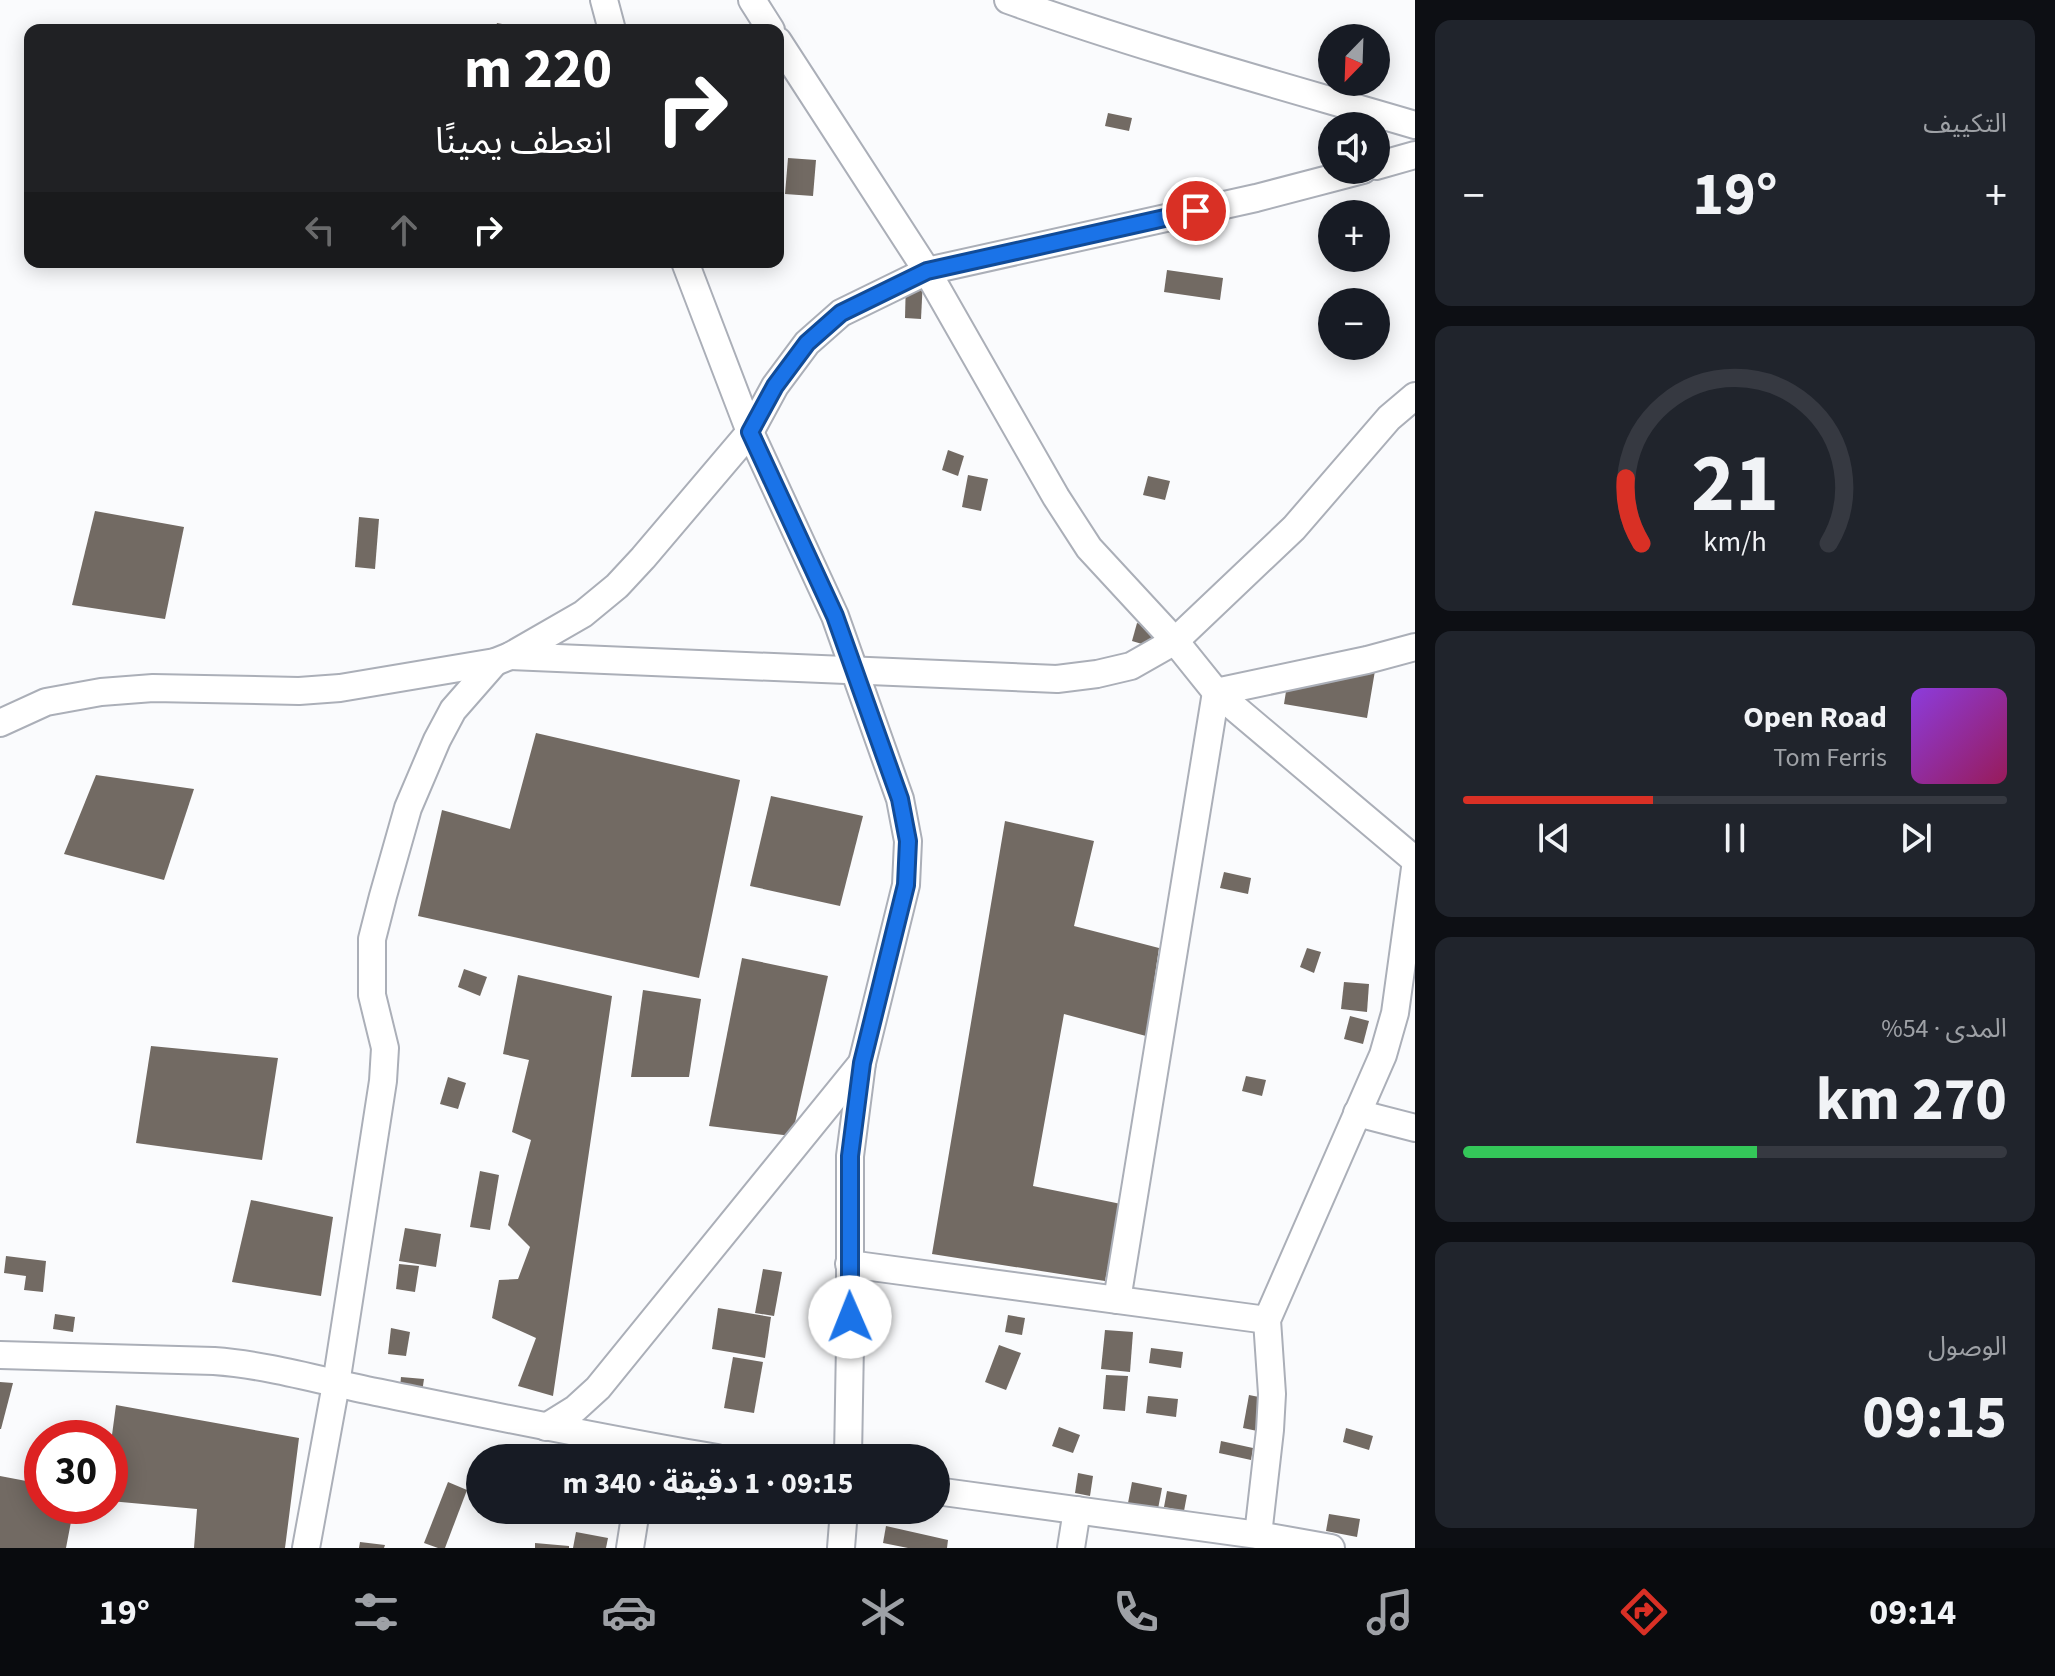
<!DOCTYPE html>
<html lang="ar">
<meta charset="utf-8">
<style>
:root{--surface:#171b24;--page:#20242c;--text:#f1f3f6;--muted:#9ea1a6;--line:#363941;--accent:#d93025}
body{margin:0;font-family:"Source Sans 3","Noto Sans Arabic",sans-serif;background:var(--page);color:var(--text);direction:rtl;height:100vh;display:flex;flex-direction:column;font-size:30px;white-space:nowrap}
*{box-sizing:border-box;margin:0}
p{font-size:26px;color:var(--muted)}
.icon{flex:none;width:44px;height:44px;fill:none;stroke:currentColor;stroke-width:2;stroke-linecap:round;stroke-linejoin:round}
.map{position:relative;flex:1;overflow:hidden;direction:ltr}
.panel{display:flex;flex-direction:column;gap:20px;padding:20px;background:#0d0f14;width:640px}
.panel>*{flex:none}
.hud{position:absolute;left:24px;top:24px;width:760px;height:244px;border-radius:16px;box-shadow:0 4px 20px #0003;direction:rtl;background:#202124;color:#fff;overflow:hidden}
.needle{width:52px;rotate:203deg}
.buttons{position:absolute;left:1318px;top:24px;display:grid;gap:16px}
.buttons a{display:grid;place-items:center;width:72px;height:72px;border-radius:50%;background:var(--surface);box-shadow:0 4px 20px #0003;font-size:40px}
.speed{position:absolute;left:24px;top:1420px;display:flex;gap:16px;font-size:40px;font-weight:700;text-align:center}
.speed>*{display:grid;place-content:center;width:104px;height:104px;border-radius:50%;background:var(--surface);box-shadow:0 4px 20px #0003;line-height:1}
.speed .limit{border:12px solid #d22;background:#fff;color:#111}
.pin{position:absolute;display:grid;place-items:center;width:68px;height:68px;color:#fff;margin:-34px;border:4px solid #fff;border-radius:50%;box-shadow:0 2px 8px #0007}
.me{position:absolute;width:88px;margin:-44px;rotate:359deg;stroke-linejoin:round;filter:drop-shadow(0 0 6px #0008)}
.turn{display:flex;align-items:center;gap:28px;height:168px;padding:0 40px;font-size:36px}
.turn .icon{width:104px;height:104px;stroke-width:2.5}
.turn b{display:block;font-size:56px;line-height:68px}
.lanes{display:flex;align-items:center;height:76px;padding:0 40px;background:#0003;justify-content:center;gap:40px;direction:ltr}
.lanes .off{opacity:.35}
.big{font-size:60px;font-weight:700;line-height:1.1}
.panel .card{flex:1;display:flex;flex-direction:column;justify-content:center;gap:12px;min-width:0;padding:0 28px;border-radius:16px;background:var(--page)}
.panel .dial{align-items:center;gap:0}
.dial svg{height:208px;overflow:visible;fill:none;stroke:var(--line);stroke-width:7;stroke-linecap:round;text-anchor:middle}
.dial text{fill:var(--text);stroke:none}
.song{display:flex;align-items:center;gap:24px}
.cover{width:96px;height:96px;border-radius:12px;background:linear-gradient(135deg,hsl(270 70% 55%),hsl(330 70% 35%))}
.played{height:8px;border-radius:4px;background:linear-gradient(90deg,var(--accent) 35%,var(--line) 35%)}
.keys{display:flex;justify-content:space-around;direction:ltr}
.heat{display:flex;justify-content:space-between;align-items:center;font-size:44px;direction:ltr}
.charge{height:12px;border-radius:6px;background:linear-gradient(90deg,#34c759 54%,var(--line) 0)}
.trip{position:absolute;left:466px;top:1444px;width:484px;height:80px;border-radius:40px;background:var(--surface);box-shadow:0 4px 20px #0003;font-weight:700;line-height:80px;text-align:center;direction:rtl}
.tab-bar{display:flex;height:128px;justify-content:space-around;align-items:center;background:#090b0e;color:var(--muted)}
.tab-bar .icon{width:56px;height:56px}
.tab-bar .on{color:var(--accent)}
.tab-bar b{font-size:36px;color:var(--text)}
main{display:flex;flex:1;min-height:0}
.map>svg:first-child{display:block}
</style>
<main>
<section class="panel">
<div class="card"><p>التكييف</p>
<div class="heat"><a>−</a><b class="big">19°</b><a>+</a></div>
</div>
<div class="card dial"><svg viewBox="0 0 100 80">
<path d="M14 69A42 42 0 1 1 86 69"/>
<path d="M14 69A42 42 0 0 1 8 44" stroke="#d93025"/>
<text x="50" y="56" font-size="32" font-weight="700">21</text>
<text x="50" y="72" font-size="11">km/h</text>
</svg></div>
<div class="card">
<div class="song"><i class="cover"></i><div><b>Open Road</b><p>Tom Ferris</p></div></div>
<div class="played"></div>
<div class="keys"><svg class="icon" aria-label="previous" viewBox="0 0 24 24"><path d="M18 5L8 12l10 7zM5 5v14"/></svg><svg class="icon" aria-label="pause" viewBox="0 0 24 24"><path d="M8 5v14M16 5v14"/></svg><svg class="icon" aria-label="next" viewBox="0 0 24 24"><path d="M6 5l10 7-10 7zM19 5v14"/></svg></div>
</div>
<div class="card"><p>المدى · 54%</p><b class="big">270 km</b><div class="charge"></div></div>
<div class="card"><p>الوصول</p><b class="big">09:15</b></div>
</section>
<div class="map">
<svg width="1415" height="1548" viewBox="0 0 1415 1548">
<rect width="100%" height="100%" fill="#fafbfd"/>
<g fill="#726a63">
<polygon points="497,23 518,27 518,30 495,30"/>
<polygon points="1108,113 1132,118 1129,131 1105,126"/>
<polygon points="788,158 816,160 813,196 785,194"/>
<polygon points="1167,270 1223,278 1220,300 1164,292"/>
<polygon points="906,278 923,279 921,319 905,318"/>
<polygon points="948,450 964,456 958,476 942,470"/>
<polygon points="968,475 988,479 981,511 962,507"/>
<polygon points="1148,476 1170,481 1165,500 1143,495"/>
<polygon points="95,511 184,527 165,619 72,605"/>
<polygon points="359,517 379,519 375,569 355,567"/>
<polygon points="1137,623 1157,628 1152,647 1132,641"/>
<polygon points="1351,648 1378,653 1367,718 1284,704 1290,666 1347,676"/>
<polygon points="536,733 740,780 699,978 418,916 442,810 510,829"/>
<polygon points="96,775 194,789 164,880 64,854"/>
<polygon points="771,796 863,816 840,906 750,886"/>
<polygon points="1005,821 1094,841 1074,926 1159,948 1146,1036 1064,1014 1033,1186 1121,1204 1105,1281 932,1254"/>
<polygon points="1224,872 1251,878 1248,894 1220,888"/>
<polygon points="1307,948 1321,952 1314,973 1300,967"/>
<polygon points="742,958 828,976 792,1136 709,1126"/>
<polygon points="464,969 487,977 480,996 458,987"/>
<polygon points="518,975 612,996 553,1396 518,1386 536,1338 492,1318 499,1280 518,1279 530,1247 508,1225 531,1140 512,1132 529,1060 503,1054"/>
<polygon points="1344,982 1369,984 1367,1012 1341,1009"/>
<polygon points="643,990 701,999 689,1077 631,1077"/>
<polygon points="1350,1016 1369,1021 1363,1044 1344,1039"/>
<polygon points="151,1046 278,1058 262,1160 136,1143"/>
<polygon points="1246,1076 1266,1080 1262,1096 1242,1091"/>
<polygon points="448,1077 466,1083 458,1109 440,1104"/>
<polygon points="480,1171 499,1175 490,1230 470,1227"/>
<polygon points="251,1200 333,1217 321,1296 232,1282"/>
<polygon points="405,1228 441,1234 436,1267 399,1261"/>
<polygon points="6,1256 46,1261 43,1292 24,1290 26,1276 4,1273"/>
<polygon points="399,1264 419,1266 415,1292 396,1289"/>
<polygon points="763,1269 782,1272 774,1316 755,1313"/>
<polygon points="718,1308 771,1317 765,1358 712,1349"/>
<polygon points="55,1314 75,1317 73,1332 53,1329"/>
<polygon points="1008,1315 1025,1318 1022,1335 1005,1332"/>
<polygon points="391,1328 410,1332 406,1356 388,1354"/>
<polygon points="1105,1330 1133,1332 1130,1372 1101,1369"/>
<polygon points="999,1345 1021,1353 1006,1390 985,1382"/>
<polygon points="1151,1348 1183,1352 1181,1368 1149,1363"/>
<polygon points="733,1357 763,1362 754,1413 724,1408"/>
<polygon points="1106,1375 1128,1376 1125,1411 1103,1409"/>
<polygon points="401,1377 424,1379 421,1399 399,1397"/>
<polygon points="0,1382 13,1383 1,1429 0,1429"/>
<polygon points="1249,1395 1269,1399 1262,1432 1243,1428"/>
<polygon points="1148,1396 1178,1399 1176,1417 1146,1413"/>
<polygon points="116,1405 299,1438 285,1548 194,1548 197,1509 110,1501 110,1450"/>
<polygon points="1059,1427 1080,1435 1073,1453 1052,1446"/>
<polygon points="1346,1428 1373,1436 1369,1450 1343,1442"/>
<polygon points="1221,1441 1253,1448 1251,1460 1219,1453"/>
<polygon points="1078,1473 1093,1476 1090,1496 1075,1493"/>
<polygon points="0,1476 42,1484 42,1506 74,1506 66,1548 0,1548"/>
<polygon points="448,1482 467,1490 445,1548 438,1548 424,1543"/>
<polygon points="1132,1482 1162,1488 1158,1509 1128,1503"/>
<polygon points="1167,1491 1187,1495 1184,1511 1164,1507"/>
<polygon points="1329,1514 1360,1519 1357,1537 1326,1531"/>
<polygon points="886,1526 948,1540 947,1548 908,1548 883,1543"/>
<polygon points="576,1532 608,1538 606,1548 573,1548"/>
<polygon points="360,1542 385,1545 384,1548 359,1548"/>
<polygon points="535,1543 569,1546 569,1548 535,1548"/>
</g>
<g fill="none" stroke-linecap="round" stroke-linejoin="round">
<g stroke="#abafb8" stroke-width="30">
<g id="minor">
<polyline points="604,0 612,30"/>
<polyline points="752,0 771,30"/>
<path d="M1008,0C1142,48 1279,85 1415,125"/>
<polyline points="778,41 927,271 1056,497 1089,548 1175,641 1216,692 1415,860"/>
<polyline points="1376,166 1415,155"/>
<polyline points="685,262 750,432 835,616 900,799 908,841 906,885 862,1063 850,1156 850,1343 848,1458"/>
<polyline points="510,656 1057,679 1097,674 1131,666 1175,641 1294,528 1389,418 1415,396"/>
<polyline points="1216,692 1367,660 1415,647"/>
<polyline points="0,723 46,702 101,692 153,688 299,691 340,688 495,662 510,656 583,614 617,586 643,558 750,432 775,386 807,343 841,313 927,271 1256,198 1363,170"/>
<polyline points="1357,1113 1415,1128"/>
<polyline points="849,1264 1267,1320"/>
<polyline points="1117,1300 1216,692"/>
<path d="M0,1355L214,1361C269,1365 322,1381 376,1392C489,1415 603,1439 717,1458"/>
<polyline points="546,1427 575,1409 598,1388 862,1063"/>
<polyline points="936,1491 1258,1535 1331,1548"/>
<polyline points="1258,1535 1270,1430 1272,1394 1267,1320 1383,1055 1395,1013 1415,868"/>
<polyline points="306,1548 336,1384 383,1081 385,1048 372,995 372,939 383,896 408,808 437,740 453,710 495,662"/>
<polyline points="630,1548 636,1510"/>
<polyline points="841,1548 844,1510"/>
<polyline points="1071,1548 1077,1510"/>
</g>
</g>
<use href="#minor" stroke="#fff" stroke-width="26"/>
</g>
<g fill="none" stroke-linecap="round" stroke-linejoin="round">
<g stroke="#114b97" stroke-width="20">
<polyline id="route" points="850,1317 850,1156 862,1063 906,885 908,841 900,799 835,616 750,432 775,386 807,343 841,313 927,271 1196,211"/>
</g>
<use href="#route" stroke="#1a73e8" stroke-width="14"/>
</g>
</svg>
<div class="buttons">
<a><svg class="needle" viewBox="-14 -14 28 28"><path d="M0-13l5 13h-10z" fill="#e53935"/><path d="M0 13l5-13h-10z" fill="#9ea1a6"/></svg></a>
<a><svg class="icon" aria-label="sound" viewBox="0 0 24 24"><path d="M4 9h4l5-4v14l-5-4H4zM17 9q2 3 0 6"/></svg></a>
<a>+</a>
<a>−</a>
</div>
<div class="speed"><div class="limit">30</div></div>
<div class="pin" style="left:1196px;top:211px;background:#d93025"><svg class="icon" aria-label="arrive" viewBox="0 0 24 24"><path d="M6 21V4h12l-3 4 3 4H6"/></svg></div>
<svg class="me" style="left:850px;top:1317px" viewBox="-20 -20 40 40"><circle r="19" fill="#fff"/><path d="M0-13L10 11 0 6-10 11z" fill="#1a73e8"/></svg>
<div class="trip">09:15 · 1 دقيقة · 340 m</div>
<div class="hud">
<div class="turn"><svg class="icon" aria-label="right" viewBox="0 0 24 24"><path d="M7 20v-9h11M14 6l5 5-5 5"/></svg><div><b>220 m</b>انعطف يمينًا</div></div>
<div class="lanes"><svg class="icon off" aria-label="left" viewBox="0 0 24 24"><path d="M17 20v-9H6M10 6l-5 5 5 5"/></svg><svg class="icon off" aria-label="ahead" viewBox="0 0 24 24"><path d="M12 20V5M6 11l6-6 6 6"/></svg><svg class="icon" aria-label="right" viewBox="0 0 24 24"><path d="M7 20v-9h11M14 6l5 5-5 5"/></svg></div>
</div>
</div>
</main>
<nav class="tab-bar">
<b>09:14</b>
<svg class="icon on" aria-label="directions" viewBox="0 0 24 24"><path d="M12 3l9 9-9 9-9-9zM9 14v-3h6M13 9l2 2-2 2"/></svg>
<svg class="icon" aria-label="music" viewBox="0 0 24 24"><path d="M9 18V5l10-2v13"/><circle cx="6" cy="18" r="3"/><circle cx="16" cy="16" r="3"/></svg>
<svg class="icon" aria-label="phone" viewBox="0 0 24 24"><path d="M5 4h4l2 5-3 2q2 4 5 5l2-3 5 2v4C11 20 4 13 5 4z"/></svg>
<svg class="icon" aria-label="climate" viewBox="0 0 24 24"><path d="M12 3v18M4 7l16 10M4 17L20 7"/></svg>
<svg class="icon" aria-label="car" viewBox="0 0 24 24"><path d="M5 17H2v-5l4-1 3-4h7l3 4 3 1v5h-3M9 17h6M6 11h13"/><circle cx="7" cy="17" r="2"/><circle cx="17" cy="17" r="2"/></svg>
<svg class="icon" aria-label="filters" viewBox="0 0 24 24"><path d="M4 7h16M4 17h16"/><circle cx="9" cy="7" r="2"/><circle cx="15" cy="17" r="2"/></svg>
<b>19°</b>
</nav>
